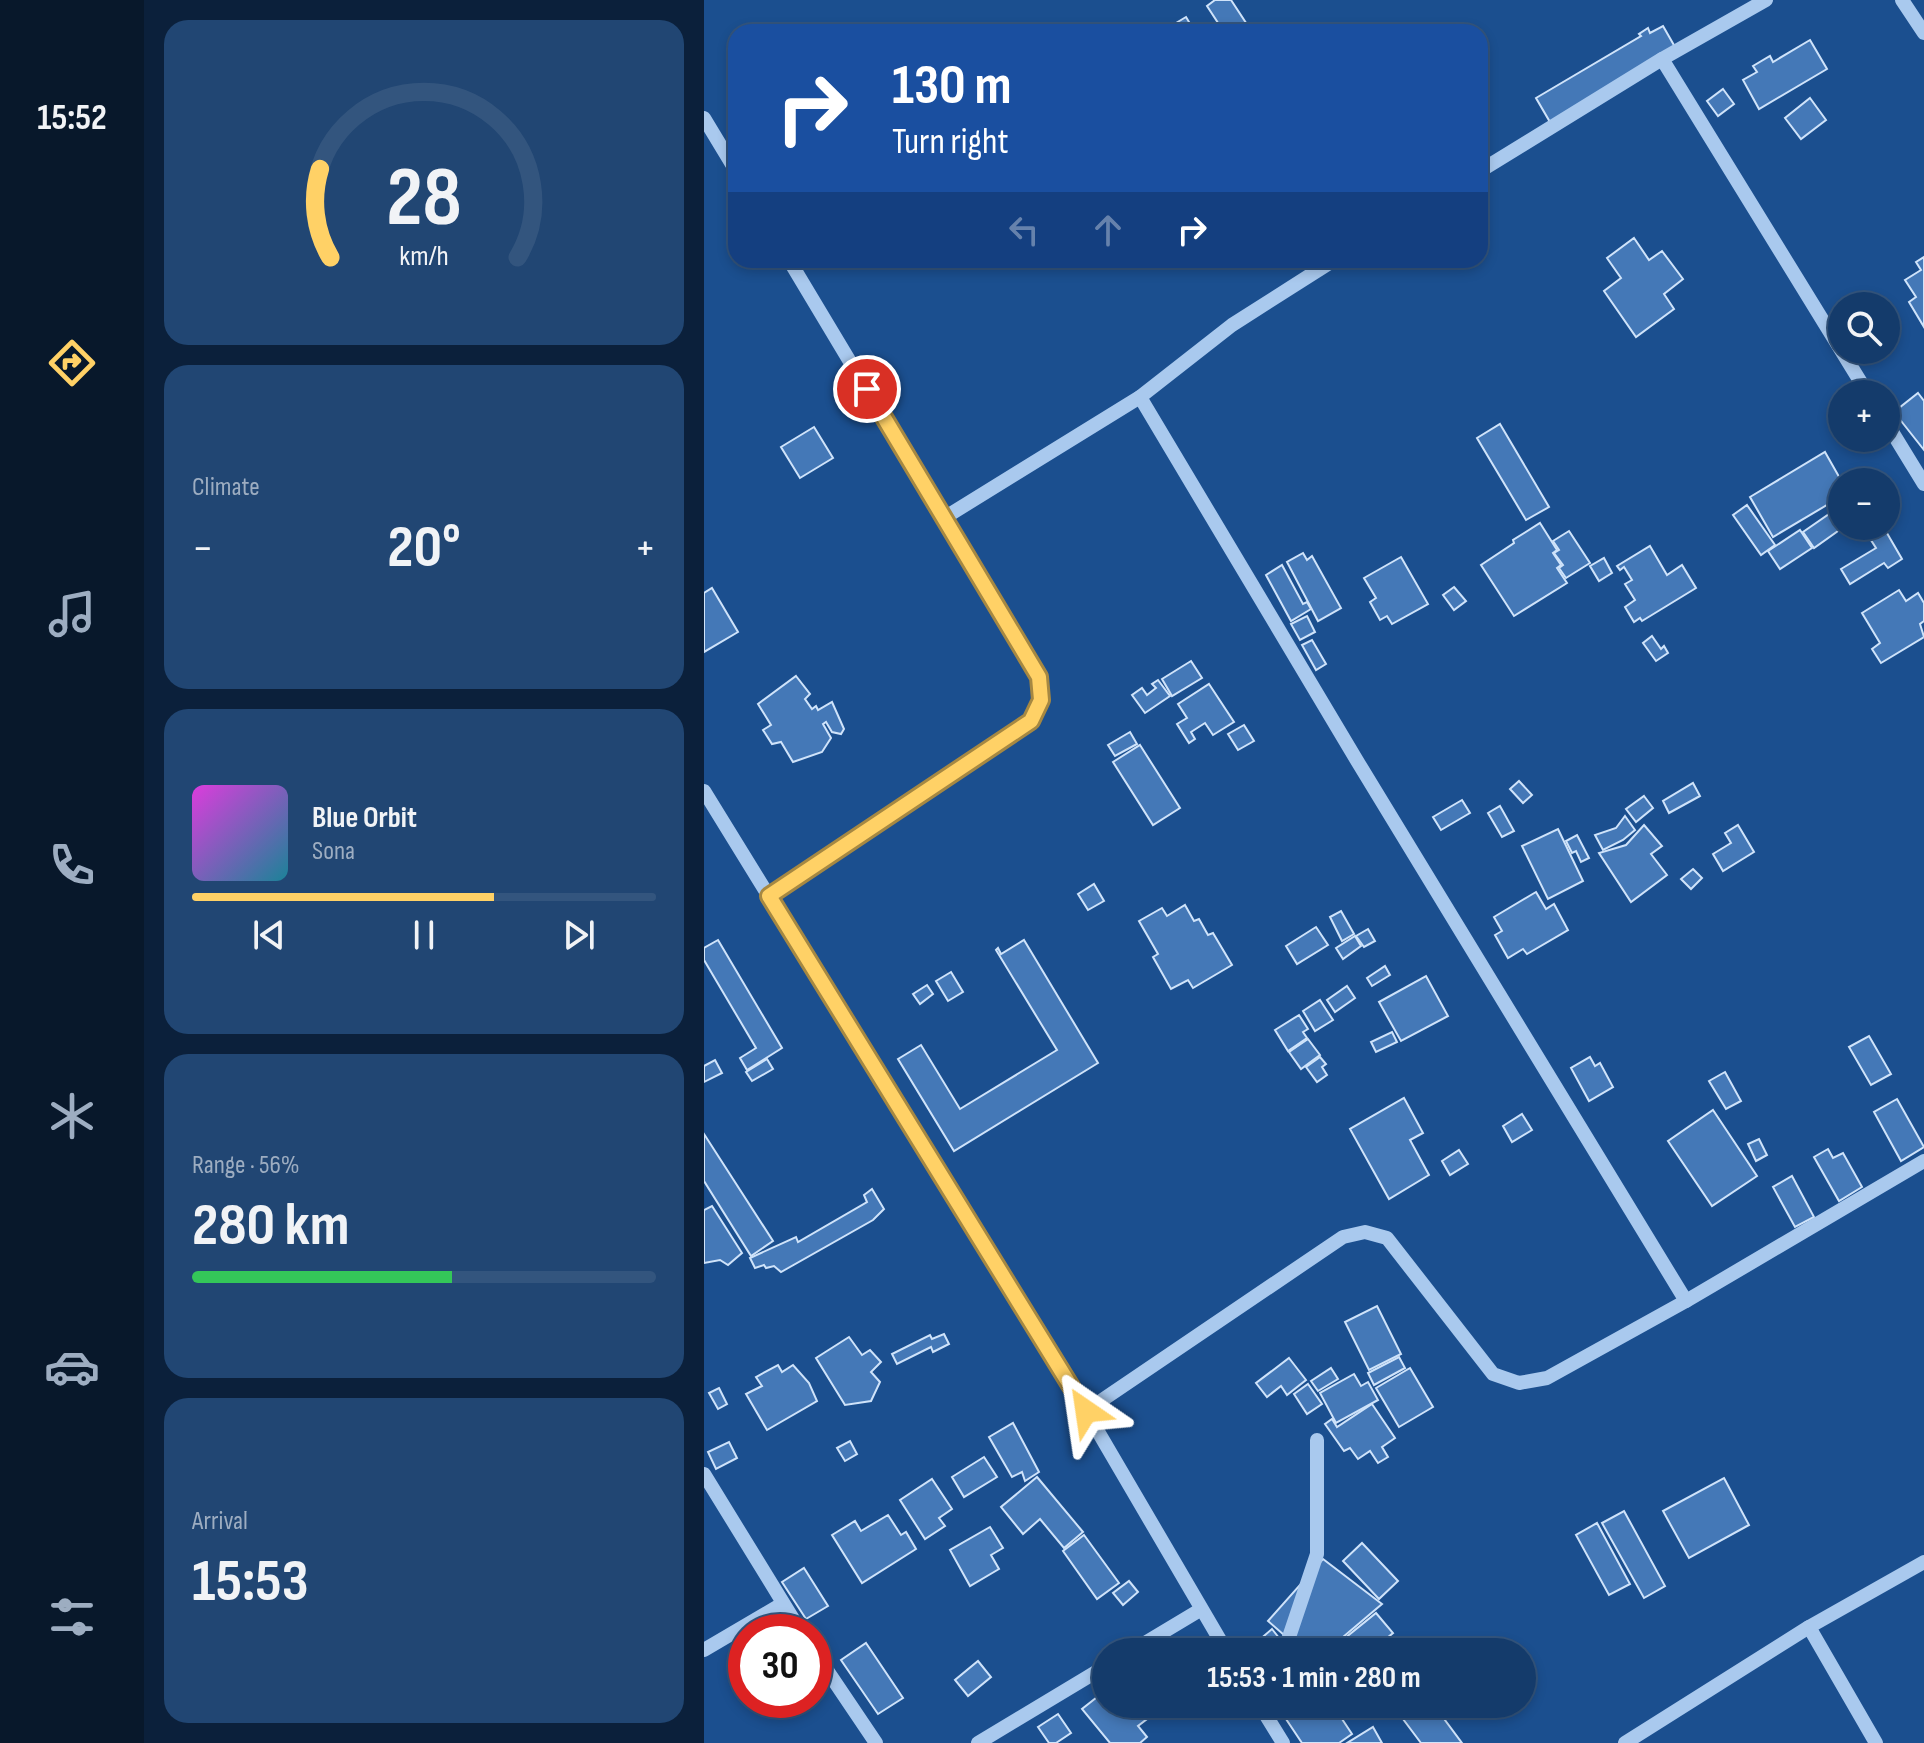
<!DOCTYPE html>
<meta charset="utf-8">
<style>
:root{--surface:#143b6b;--page:#214673;--text:#f1f3f6;--muted:#9dadc1;--line:#33557e;--accent:#ffd166}
body{margin:0;font-family:"Sofia Sans Condensed",sans-serif;background:var(--page);color:var(--text);height:100vh;display:flex;flex-direction:column;font-size:30px;white-space:nowrap}
*{box-sizing:border-box;margin:0}
p{font-size:26px;color:var(--muted)}
.icon{flex:none;width:44px;height:44px;fill:none;stroke:currentColor;stroke-width:2;stroke-linecap:round;stroke-linejoin:round}
.map{position:relative;flex:1;overflow:hidden}
.sheet{display:flex;flex-direction:column;gap:20px;padding:20px;background:#0b203b;width:560px}
.sheet>*{flex:none}
.guide{position:absolute;left:24px;top:24px;width:760px;height:244px;border-radius:24px;box-shadow:0 4px 12px #0003,0 0 0 2px var(--line);background:#1a4fa0;color:#fff;overflow:hidden}
.tools{position:absolute;left:1124px;top:292px;display:grid;gap:16px}
.tools a{display:grid;place-items:center;width:72px;height:72px;border-radius:50%;background:var(--surface);box-shadow:0 4px 12px #0003,0 0 0 2px var(--line);font-size:40px}
.speed{position:absolute;left:24px;top:1614px;display:flex;gap:16px;font-size:40px;font-weight:700;text-align:center}
.speed>*{display:grid;place-content:center;width:104px;height:104px;border-radius:50%;background:var(--surface);box-shadow:0 4px 12px #0003,0 0 0 2px var(--line);line-height:1}
.speed .limit{border:12px solid #d22;background:#fff;color:#111}
.pin{position:absolute;display:grid;place-items:center;width:68px;height:68px;color:#fff;margin:-34px;border:4px solid #fff;border-radius:50%;box-shadow:0 2px 8px #0007}
.me{position:absolute;width:88px;margin:-44px;rotate:328deg;stroke-linejoin:round;filter:drop-shadow(0 0 6px #0008)}
.turn{display:flex;align-items:center;gap:28px;height:168px;padding:0 32px;font-size:36px}
.turn .icon{width:104px;height:104px;stroke-width:2.5}
.turn b{display:block;font-size:56px;line-height:68px}
.lanes{display:flex;align-items:center;height:76px;padding:0 32px;background:#0003;justify-content:center;gap:40px;direction:ltr}
.lanes .off{opacity:.35}
.big{font-size:60px;font-weight:700;line-height:1.1}
.sheet .tile{flex:1;display:flex;flex-direction:column;justify-content:center;gap:12px;min-width:0;padding:0 28px;border-radius:24px;background:var(--page)}
.sheet .dial{align-items:center;gap:0}
.dial svg{height:208px;overflow:visible;fill:none;stroke:var(--line);stroke-width:7;stroke-linecap:round;text-anchor:middle}
.dial text{fill:var(--text);stroke:none}
.song{display:flex;align-items:center;gap:24px}
.cover{width:96px;height:96px;border-radius:12px;background:linear-gradient(135deg,hsl(300 70% 55%),hsl(190 70% 35%))}
.played{height:8px;border-radius:4px;background:linear-gradient(90deg,var(--accent) 65%,var(--line) 65%)}
.keys{display:flex;justify-content:space-around;direction:ltr}
.heat{display:flex;justify-content:space-between;align-items:center;font-size:44px;direction:ltr}
.charge{height:12px;border-radius:6px;background:linear-gradient(90deg,#34c759 56%,var(--line) 0)}
.trip{position:absolute;left:388px;top:1638px;width:444px;height:80px;border-radius:40px;background:var(--surface);box-shadow:0 4px 12px #0003,0 0 0 2px var(--line);font-weight:700;line-height:80px;text-align:center}
main{display:flex;flex:1;min-height:0}
.dock{display:flex;flex-direction:column;width:144px;justify-content:space-around;align-items:center;background:#08182b;color:var(--muted)}
.dock .icon{width:56px;height:56px}
.dock .current{color:var(--accent)}
.dock b{font-size:36px;color:var(--text)}
.map>svg:first-child{display:block}
</style>
<main>
<nav class="dock">
<b>15:52</b>
<svg class="icon current" aria-label="directions" viewBox="0 0 24 24"><path d="M12 3l9 9-9 9-9-9zM9 14v-3h6M13 9l2 2-2 2"/></svg>
<svg class="icon" aria-label="music" viewBox="0 0 24 24"><path d="M9 18V5l10-2v13"/><circle cx="6" cy="18" r="3"/><circle cx="16" cy="16" r="3"/></svg>
<svg class="icon" aria-label="phone" viewBox="0 0 24 24"><path d="M5 4h4l2 5-3 2q2 4 5 5l2-3 5 2v4C11 20 4 13 5 4z"/></svg>
<svg class="icon" aria-label="climate" viewBox="0 0 24 24"><path d="M12 3v18M4 7l16 10M4 17L20 7"/></svg>
<svg class="icon" aria-label="car" viewBox="0 0 24 24"><path d="M5 17H2v-5l4-1 3-4h7l3 4 3 1v5h-3M9 17h6M6 11h13"/><circle cx="7" cy="17" r="2"/><circle cx="17" cy="17" r="2"/></svg>
<svg class="icon" aria-label="filters" viewBox="0 0 24 24"><path d="M4 7h16M4 17h16"/><circle cx="9" cy="7" r="2"/><circle cx="15" cy="17" r="2"/></svg>
</nav>
<section class="sheet">
<div class="tile dial"><svg viewBox="0 0 100 80">
<path d="M14 69A42 42 0 1 1 86 69"/>
<path d="M14 69A42 42 0 0 1 10 35" stroke="#ffd166"/>
<text x="50" y="56" font-size="32" font-weight="700">28</text>
<text x="50" y="72" font-size="11">km/h</text>
</svg></div>
<div class="tile"><p>Climate</p>
<div class="heat"><a>−</a><b class="big">20°</b><a>+</a></div>
</div>
<div class="tile">
<div class="song"><i class="cover"></i><div><b>Blue Orbit</b><p>Sona</p></div></div>
<div class="played"></div>
<div class="keys"><svg class="icon" aria-label="previous" viewBox="0 0 24 24"><path d="M18 5L8 12l10 7zM5 5v14"/></svg><svg class="icon" aria-label="pause" viewBox="0 0 24 24"><path d="M8 5v14M16 5v14"/></svg><svg class="icon" aria-label="next" viewBox="0 0 24 24"><path d="M6 5l10 7-10 7zM19 5v14"/></svg></div>
</div>
<div class="tile"><p>Range · 56%</p><b class="big">280 km</b><div class="charge"></div></div>
<div class="tile"><p>Arrival</p><b class="big">15:53</b></div>
</section>
<div class="map">
<svg width="1220" height="1743" viewBox="0 0 1220 1743">
<rect width="100%" height="100%" fill="#1b4f8f"/>
<g fill="#4478b7" stroke="#cfe3fa" stroke-width="2">
<polygon points="511,0 527,0 548,32 520,32 503,6"/>
<polygon points="482,17 491,32 457,32"/>
<polygon points="959,26 971,47 846,122 832,98 937,36 935,34 944,28 946,33"/>
<polygon points="1106,40 1123,69 1055,109 1039,80 1053,72 1049,66 1066,56 1069,62"/>
<polygon points="1019,89 1030,104 1014,116 1003,101"/>
<polygon points="1106,98 1122,120 1097,139 1081,118"/>
<polygon points="930,238 945,260 958,251 979,279 960,294 970,309 932,337 900,291 917,278 903,258"/>
<polygon points="1220,257 1220,327 1205,302 1212,297 1201,280 1217,270 1212,262"/>
<polygon points="1214,393 1220,401 1220,450 1190,412"/>
<polygon points="796,424 845,507 822,520 773,438"/>
<polygon points="110,427 129,458 96,478 77,447"/>
<polygon points="1121,452 1138,482 1138,496 1069,537 1046,497"/>
<polygon points="1043,505 1071,545 1057,555 1029,515"/>
<polygon points="1138,505 1138,526 1141,526 1110,548 1099,532"/>
<polygon points="836,523 853,550 849,553 857,565 853,568 863,583 810,616 777,565 810,543 809,540"/>
<polygon points="1180,528 1198,559 1184,568 1180,563 1146,584 1137,569 1172,548 1165,537"/>
<polygon points="1096,530 1108,548 1076,569 1064,551"/>
<polygon points="865,531 886,563 862,578 855,568 859,565 850,553 855,550 849,541"/>
<polygon points="946,546 963,575 978,565 992,588 938,621 936,618 930,622 921,607 931,600 921,584 928,580 920,567 916,570 913,566"/>
<polygon points="599,553 603,560 608,556 637,608 614,621 583,562"/>
<polygon points="697,557 724,604 688,624 683,616 676,620 666,602 672,598 660,578"/>
<polygon points="900,558 908,573 895,581 886,566"/>
<polygon points="578,565 599,604 603,602 607,609 587,621 562,575"/>
<polygon points="750,587 762,601 750,610 739,595"/>
<polygon points="8,588 34,632 0,652 0,593"/>
<polygon points="1195,590 1202,601 1214,593 1220,603 1220,621 1216,624 1220,637 1177,663 1168,649 1176,643 1158,613"/>
<polygon points="603,616 611,632 596,640 587,624"/>
<polygon points="948,636 957,649 960,646 964,653 952,661 939,643"/>
<polygon points="608,640 622,664 612,670 598,645"/>
<polygon points="487,661 498,678 468,696 458,679"/>
<polygon points="92,676 106,694 101,699 108,709 112,706 114,710 128,702 140,729 137,734 128,732 122,722 119,724 127,738 118,752 89,762 77,742 68,744 59,730 67,725 54,704"/>
<polygon points="454,680 466,696 441,713 428,695 438,688 443,695 452,688 448,684"/>
<polygon points="505,684 530,722 509,735 501,723 487,732 491,739 485,743 473,724 483,718 474,704"/>
<polygon points="540,725 550,741 534,750 524,734"/>
<polygon points="426,732 433,744 411,756 404,745"/>
<polygon points="436,745 476,808 449,825 409,762"/>
<polygon points="815,781 828,795 819,803 806,789"/>
<polygon points="989,783 996,796 965,813 959,801"/>
<polygon points="940,796 949,808 932,822 922,809"/>
<polygon points="758,800 766,813 737,830 729,817"/>
<polygon points="796,806 810,831 798,837 784,813"/>
<polygon points="921,816 931,830 919,840 899,850 891,835 912,828"/>
<polygon points="940,825 958,846 947,854 963,875 927,902 895,853 922,845"/>
<polygon points="1034,825 1050,852 1019,871 1009,854 1027,843 1021,833"/>
<polygon points="854,829 879,881 844,899 818,846"/>
<polygon points="873,835 885,858 877,862 872,851 868,853 862,841"/>
<polygon points="989,869 998,878 987,889 977,879"/>
<polygon points="390,884 400,901 384,910 374,894"/>
<polygon points="832,892 842,909 850,904 864,930 823,954 819,949 804,958 791,935 798,931 790,917"/>
<polygon points="481,905 490,921 495,919 504,935 509,933 528,965 489,988 484,980 467,989 449,957 454,954 435,921 458,908 463,916"/>
<polygon points="637,911 650,934 638,941 626,917"/>
<polygon points="612,927 624,945 593,964 582,946"/>
<polygon points="664,929 671,941 660,947 652,936"/>
<polygon points="651,936 657,946 639,959 632,948"/>
<polygon points="14,940 78,1048 43,1070 36,1058 52,1048 0,960 0,948"/>
<polygon points="320,940 394,1063 250,1151 194,1059 217,1045 256,1109 353,1050 292,950 294,948 297,954"/>
<polygon points="681,966 686,975 668,986 663,978"/>
<polygon points="247,972 259,992 244,1001 232,981"/>
<polygon points="722,976 744,1016 697,1041 675,1002"/>
<polygon points="223,985 229,994 216,1004 209,994"/>
<polygon points="643,986 651,998 631,1012 623,1000"/>
<polygon points="616,1000 629,1020 611,1031 599,1011"/>
<polygon points="595,1015 604,1029 599,1032 603,1038 584,1051 571,1030"/>
<polygon points="688,1032 693,1042 672,1052 667,1042"/>
<polygon points="1165,1036 1187,1074 1167,1085 1145,1047"/>
<polygon points="604,1039 616,1055 597,1069 585,1052"/>
<polygon points="616,1057 622,1064 618,1067 623,1075 613,1082 602,1067"/>
<polygon points="886,1057 891,1066 896,1063 909,1087 885,1101 867,1068"/>
<polygon points="63,1059 69,1069 48,1081 42,1072"/>
<polygon points="11,1060 18,1073 0,1082 0,1066"/>
<polygon points="1021,1072 1037,1101 1022,1109 1005,1081"/>
<polygon points="700,1098 719,1133 706,1140 725,1175 685,1199 646,1129"/>
<polygon points="1193,1099 1220,1147 1197,1161 1170,1112"/>
<polygon points="1009,1110 1053,1176 1008,1206 964,1141"/>
<polygon points="818,1114 828,1130 808,1142 799,1126"/>
<polygon points="0,1134 69,1241 47,1256 0,1181"/>
<polygon points="1055,1139 1063,1155 1052,1161 1044,1144"/>
<polygon points="1124,1149 1129,1158 1139,1153 1158,1187 1135,1201 1110,1157"/>
<polygon points="755,1150 764,1164 746,1175 738,1161"/>
<polygon points="1088,1176 1110,1217 1091,1227 1069,1187"/>
<polygon points="168,1189 180,1209 169,1220 77,1272 70,1266 62,1268 60,1265 51,1268 46,1258 92,1237 94,1242 163,1202 160,1195"/>
<polygon points="8,1206 38,1253 24,1265 16,1260 0,1263 0,1210"/>
<polygon points="673,1306 697,1354 665,1370 641,1322"/>
<polygon points="240,1334 245,1344 229,1352 227,1347 193,1364 188,1354 226,1335 228,1339"/>
<polygon points="145,1337 158,1355 166,1350 177,1362 167,1372 176,1382 167,1401 141,1405 112,1358"/>
<polygon points="695,1357 701,1368 670,1385 664,1373"/>
<polygon points="585,1358 602,1380 583,1395 577,1386 563,1397 552,1383"/>
<polygon points="74,1365 78,1372 89,1365 105,1383 113,1401 63,1430 42,1394 58,1386 52,1377"/>
<polygon points="627,1368 634,1379 614,1391 607,1381"/>
<polygon points="706,1368 729,1407 695,1427 672,1388"/>
<polygon points="650,1374 657,1386 664,1382 674,1400 632,1423 616,1393"/>
<polygon points="604,1384 618,1404 603,1414 590,1394"/>
<polygon points="15,1388 23,1404 14,1409 5,1393"/>
<polygon points="668,1404 691,1438 678,1447 684,1457 674,1463 666,1451 654,1459 646,1448 640,1451 621,1424 628,1419 633,1427"/>
<polygon points="309,1423 335,1472 321,1481 318,1472 308,1477 285,1437"/>
<polygon points="146,1441 153,1454 141,1461 133,1448"/>
<polygon points="25,1442 33,1458 12,1469 4,1452"/>
<polygon points="280,1457 293,1477 260,1497 248,1477"/>
<polygon points="333,1477 379,1532 360,1548 336,1519 319,1534 297,1507"/>
<polygon points="1020,1478 1045,1525 985,1558 959,1511"/>
<polygon points="228,1479 248,1509 235,1518 241,1526 221,1539 196,1500"/>
<polygon points="920,1511 961,1586 940,1598 898,1523"/>
<polygon points="184,1515 197,1535 202,1532 212,1549 158,1583 128,1535 151,1521 157,1531"/>
<polygon points="893,1523 926,1584 905,1595 872,1535"/>
<polygon points="286,1527 299,1548 287,1555 295,1569 266,1586 246,1550"/>
<polygon points="380,1535 415,1583 393,1599 359,1551"/>
<polygon points="658,1543 694,1581 675,1599 639,1561"/>
<polygon points="619,1559 678,1604 626,1648 630,1652 587,1652 588,1642 564,1621"/>
<polygon points="100,1568 124,1606 102,1619 78,1582"/>
<polygon points="425,1581 434,1592 419,1605 409,1593"/>
<polygon points="672,1613 689,1633 666,1652 642,1652 635,1643"/>
<polygon points="568,1629 583,1648 578,1652 549,1652 546,1648"/>
<polygon points="162,1643 199,1698 174,1714 137,1660"/>
<polygon points="274,1661 287,1677 264,1696 251,1680"/>
<polygon points="402,1690 402,1704 437,1704 447,1716 434,1726 443,1737 436,1743 406,1743 378,1709"/>
<polygon points="591,1704 628,1704 648,1734 635,1743 598,1743 578,1713"/>
<polygon points="711,1704 729,1704 758,1743 717,1743 696,1715"/>
<polygon points="354,1714 367,1733 352,1743 345,1743 334,1727"/>
<polygon points="669,1727 678,1743 643,1743"/>
</g>
<g fill="none" stroke-linecap="round" stroke-linejoin="round">
<g stroke="#a9c9ee" stroke-width="14">
<polyline points="1198,0 1220,33"/>
<polyline points="958,59 1062,0"/>
<polyline points="0,118 32,171"/>
<polyline points="776,171 958,59 1164,394"/>
<polyline points="436,397 655,764 982,1301"/>
<polyline points="1182,422 1220,484"/>
<polyline points="240,518 436,397 528,325 630,260"/>
<polyline points="0,791 382,1411 523,1652"/>
<polyline points="65,896 327,721 337,700 335,677 85,260"/>
<polyline points="382,1411 639,1237 661,1232 683,1238 789,1374 815,1383 843,1378 982,1301 1220,1161"/>
<polyline points="0,1474 97,1632"/>
<polyline points="1105,1627 1172,1743"/>
<polyline points="0,1650 78,1604"/>
<polyline points="110,1651 172,1743"/>
<polyline points="426,1652 496,1610"/>
<polyline points="580,1652 613,1554 613,1440"/>
<polyline points="555,1704 579,1743"/>
<polyline points="274,1743 402,1666"/>
<polyline points="921,1743 1105,1627 1220,1562"/>
</g>
</g>
<g fill="none" stroke-linecap="round" stroke-linejoin="round">
<g stroke="#a68842" stroke-width="20">
<polyline id="route" points="163,389 335,677 337,700 327,721 65,896 382,1411"/>
</g>
<use href="#route" stroke="#ffd166" stroke-width="14"/>
</g>
</svg>
<div class="tools">
<a><svg class="icon" aria-label="search" viewBox="0 0 24 24"><circle cx="10" cy="10" r="6"/><path d="M15 15l6 6"/></svg></a>
<a>+</a>
<a>−</a>
</div>
<div class="speed"><div class="limit">30</div></div>
<div class="pin" style="left:163px;top:389px;background:#d93025"><svg class="icon" aria-label="arrive" viewBox="0 0 24 24"><path d="M6 21V4h12l-3 4 3 4H6"/></svg></div>
<svg class="me" style="left:382px;top:1411px" viewBox="-20 -20 40 40"><path d="M0-17L14 15 0 8-14 15z" fill="#ffd166" stroke="#fff" stroke-width="4"/></svg>
<div class="trip">15:53 · 1 min · 280 m</div>
<div class="guide">
<div class="turn"><svg class="icon" aria-label="right" viewBox="0 0 24 24"><path d="M7 20v-9h11M14 6l5 5-5 5"/></svg><div><b>130 m</b>Turn right</div></div>
<div class="lanes"><svg class="icon off" aria-label="left" viewBox="0 0 24 24"><path d="M17 20v-9H6M10 6l-5 5 5 5"/></svg><svg class="icon off" aria-label="ahead" viewBox="0 0 24 24"><path d="M12 20V5M6 11l6-6 6 6"/></svg><svg class="icon" aria-label="right" viewBox="0 0 24 24"><path d="M7 20v-9h11M14 6l5 5-5 5"/></svg></div>
</div>
</div>
</main>
